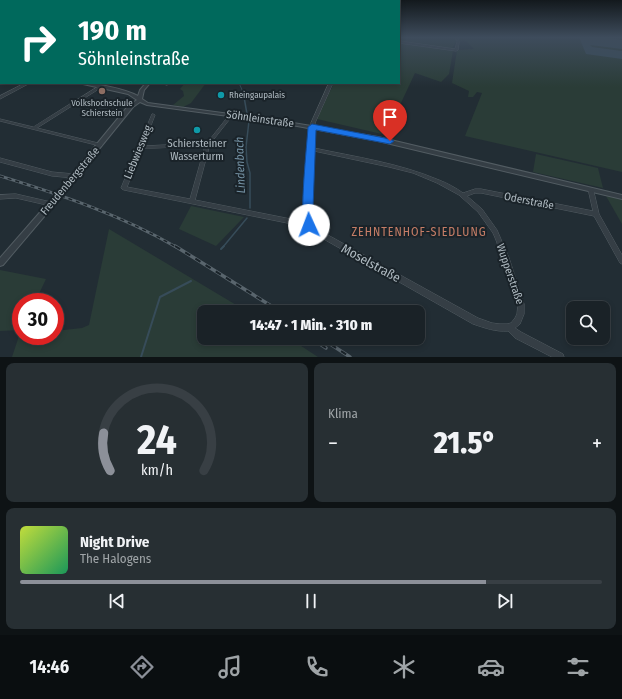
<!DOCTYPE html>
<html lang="de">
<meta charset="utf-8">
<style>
:root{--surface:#1a2227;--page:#272f33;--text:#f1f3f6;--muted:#9fa4a7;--line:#383f44;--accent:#8c9099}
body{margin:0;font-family:"Fira Sans Condensed",sans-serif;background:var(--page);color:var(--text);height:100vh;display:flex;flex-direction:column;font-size:15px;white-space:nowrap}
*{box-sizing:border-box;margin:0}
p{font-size:13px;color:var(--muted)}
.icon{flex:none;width:22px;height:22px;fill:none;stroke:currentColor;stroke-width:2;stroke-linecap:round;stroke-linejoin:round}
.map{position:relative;height:357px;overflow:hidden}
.panel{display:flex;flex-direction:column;gap:6px;padding:6px;background:#0e1315;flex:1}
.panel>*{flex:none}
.guide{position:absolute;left:0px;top:0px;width:400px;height:84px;box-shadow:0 2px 6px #0003,0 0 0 1px var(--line);background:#00695c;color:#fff;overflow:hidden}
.tools{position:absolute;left:566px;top:301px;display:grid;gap:8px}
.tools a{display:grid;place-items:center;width:44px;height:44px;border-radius:8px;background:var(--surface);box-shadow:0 2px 6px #0003,0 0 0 1px var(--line);font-size:20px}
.speed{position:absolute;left:12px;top:293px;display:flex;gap:8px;font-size:20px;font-weight:700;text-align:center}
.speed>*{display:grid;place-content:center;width:52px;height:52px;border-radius:50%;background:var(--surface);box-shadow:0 2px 6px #0003,0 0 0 1px var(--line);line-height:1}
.speed .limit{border:6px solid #d22;background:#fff;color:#111}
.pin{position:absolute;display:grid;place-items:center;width:34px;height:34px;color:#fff;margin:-41px -17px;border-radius:50% 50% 50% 0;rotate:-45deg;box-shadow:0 0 4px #0007}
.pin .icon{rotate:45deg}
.me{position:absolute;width:44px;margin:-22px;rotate:358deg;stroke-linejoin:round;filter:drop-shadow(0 0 3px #0008)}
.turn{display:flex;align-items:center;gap:14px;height:84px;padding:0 12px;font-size:18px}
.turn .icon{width:52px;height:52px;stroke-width:2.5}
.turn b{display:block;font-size:28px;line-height:34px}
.big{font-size:30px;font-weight:800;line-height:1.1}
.panel .tile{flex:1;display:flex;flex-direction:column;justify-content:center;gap:6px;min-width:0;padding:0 14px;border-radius:8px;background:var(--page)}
.panel .dial{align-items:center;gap:0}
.dial svg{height:104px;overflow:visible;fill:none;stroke:var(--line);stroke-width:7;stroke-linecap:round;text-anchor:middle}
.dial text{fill:var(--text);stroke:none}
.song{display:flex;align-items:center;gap:12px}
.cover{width:48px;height:48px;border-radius:6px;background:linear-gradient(135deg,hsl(70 70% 55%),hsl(150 70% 35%))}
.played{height:4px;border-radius:2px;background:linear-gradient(90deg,var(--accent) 80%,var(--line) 80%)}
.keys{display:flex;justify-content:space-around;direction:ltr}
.heat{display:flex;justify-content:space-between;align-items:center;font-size:22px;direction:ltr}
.panel .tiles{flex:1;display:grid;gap:6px;grid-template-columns:1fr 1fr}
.tile:last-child{grid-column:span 2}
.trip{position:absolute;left:197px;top:305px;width:228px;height:40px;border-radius:8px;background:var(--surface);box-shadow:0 2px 6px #0003,0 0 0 1px var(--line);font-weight:800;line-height:40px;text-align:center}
.dock{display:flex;height:64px;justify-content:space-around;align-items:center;background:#0a0e10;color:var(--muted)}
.dock .icon{width:28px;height:28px}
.dock .selected{color:var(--accent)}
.dock b{font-size:18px;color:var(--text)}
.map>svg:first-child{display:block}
</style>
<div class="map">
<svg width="622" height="357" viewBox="0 0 622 357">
<rect width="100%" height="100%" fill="#222d34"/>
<g fill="#2a3c37">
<polygon points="399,37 454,37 456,41 452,49 399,42"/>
<polygon points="458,37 622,37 622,172 465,136 482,93 477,92 473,97 468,97 469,91 452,83 457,50 474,49 463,38"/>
<polygon points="399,43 453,51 449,74 441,82 415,73 386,135 317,119 334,83 399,83"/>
<polygon points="185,83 206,83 191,103 183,107 173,105 184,96 183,91 180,89"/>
<polygon points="536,154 598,168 603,188 533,172"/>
<polygon points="606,196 622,199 622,224"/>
<polygon points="191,206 244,217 216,246 179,229"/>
<polygon points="109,229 248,312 204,312 204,338 289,338 318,357 12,357 19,336 55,336 55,331 82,328 89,325"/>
<polygon points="0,270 46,279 35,302 21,302 21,330 0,331"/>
</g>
<polygon fill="#374c59" points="579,37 604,37 622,40 622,49 590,45 592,47 622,51 622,59 586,54"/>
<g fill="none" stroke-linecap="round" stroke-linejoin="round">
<polyline stroke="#374c59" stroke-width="1" points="239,83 243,92"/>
<g stroke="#374c59" stroke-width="1.5">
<polyline points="243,91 247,114"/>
<polyline points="249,121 246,147 247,162 250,173 250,208"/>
<polyline points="223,247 247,218"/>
</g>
<g stroke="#374c59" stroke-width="2">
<polyline points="221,249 224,246"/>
<polyline points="141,357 160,297 191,281"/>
</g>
<g stroke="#525c62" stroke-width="1">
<g id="minor">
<polygon points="455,37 458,37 459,42 458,50 456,51 399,43 399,41 455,49 457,42"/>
<polygon points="25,83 30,83 0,99 0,96"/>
<polygon points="162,83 168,83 169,84 167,85"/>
<path d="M329,83H333L315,123L314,148C356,157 399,163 439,180C447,183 456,188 463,193L475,189H481L593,211L588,189L589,188H593L599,214L622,255V264L620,263L594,216L481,193H475L467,196L482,209L497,230L509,258L524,304V314L520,324L515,328L521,332L563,354L564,357H552L515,338L508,331C496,332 485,328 473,324L313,233L307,227L124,190L122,189L121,188L152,114H153L155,115L143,146L207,143L230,114H231L233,115L210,144L195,200L306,222L305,208L311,123ZM205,146L190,199L127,187L142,149ZM314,151L389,167L413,173L437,183L459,195L478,212L493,233L496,240L518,304L517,314L515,318L511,323L507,324H500L492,323L478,318L317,229L312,224L311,208Z"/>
<polygon points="99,86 102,87 37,128 102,144 102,146 100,146 0,121 0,119 33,127"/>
<polygon points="0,158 52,172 74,174 76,176 74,178 52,176 0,162"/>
<polygon points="16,194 51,202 53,203 54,204 53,205 51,206 16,198 0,199 0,195"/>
</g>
</g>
<g stroke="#525c62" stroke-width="2">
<g id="tertiary">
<rect x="0" y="64" width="1" height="2"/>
<path d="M81,83C95,83 126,89 138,96L140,90L146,83H150L144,90L142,99L148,103L281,121L378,137L622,195V199L378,141L281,123L147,105L140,102L133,107L53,206L3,265L0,266V258L49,202L129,105L137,100L128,94L83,84Z"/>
</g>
</g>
<g stroke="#525c62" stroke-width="1">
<rect id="secondary" x="0" y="51" width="1" height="2"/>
</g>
<use href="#minor" fill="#353e45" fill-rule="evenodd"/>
<use href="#tertiary" fill="#353e45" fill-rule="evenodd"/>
<use href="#secondary" fill="#434f57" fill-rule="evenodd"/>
<g stroke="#59656d" stroke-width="3">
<path id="rail-far1" d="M0,176C61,195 121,215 176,247"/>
</g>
<g stroke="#59656d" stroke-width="3.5">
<g id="rail">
<polyline points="175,246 281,312"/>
<polyline points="311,338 326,348"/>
<polyline points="321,338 350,357"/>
</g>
</g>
<use href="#rail-far1" stroke="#1a2329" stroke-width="1.5" stroke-dasharray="4" stroke-linecap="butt"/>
<use href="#rail" stroke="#1a2329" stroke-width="2" stroke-dasharray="6" stroke-linecap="butt"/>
</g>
<linearGradient id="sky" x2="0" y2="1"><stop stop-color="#13191d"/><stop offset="0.43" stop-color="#3e4c5c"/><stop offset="1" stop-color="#3e4c5c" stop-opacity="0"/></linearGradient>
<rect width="622" height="87" fill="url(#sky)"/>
<path fill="#1a73e8" stroke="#114b97" d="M312,124L390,139L394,141L390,144L316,130L313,208L314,225L312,228L309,229L305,228C299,216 307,145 308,127Z"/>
<circle fill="#8d6e63" stroke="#1a2329" stroke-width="1.5" cx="102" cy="91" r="4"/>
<g fill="#0f9aa8" stroke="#1a2329" stroke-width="1.5">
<circle cx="221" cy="95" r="4"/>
<circle cx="197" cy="130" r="4"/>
</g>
<g text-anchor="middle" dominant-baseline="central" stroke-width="4" stroke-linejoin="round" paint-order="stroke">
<g font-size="9" fill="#afbac1" stroke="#1a2329" text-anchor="start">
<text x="229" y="95">Rheingaupalais</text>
<text x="102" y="103" text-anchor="middle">Volkshochschule<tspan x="102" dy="10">Schierstein</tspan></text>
</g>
<g font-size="11" fill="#afbac1" stroke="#1a2329">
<text transform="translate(260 119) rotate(8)">Söhnleinstraße</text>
<text transform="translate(138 152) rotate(-68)">Liebwiesweg</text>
<text transform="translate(70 181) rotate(-50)">Freudenbergstraße</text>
<text transform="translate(529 201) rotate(11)">Oderstraße</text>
<text transform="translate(510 274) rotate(71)">Wupperstraße</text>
</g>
<g font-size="11" fill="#afbac1" stroke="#1a2329">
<text x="197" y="143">Schiersteiner<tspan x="197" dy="13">Wasserturm</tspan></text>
</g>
<g font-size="12" font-style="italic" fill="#7390a2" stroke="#1a2329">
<text transform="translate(240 165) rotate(-92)">Lindenbach</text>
</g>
<g font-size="12" letter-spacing="1" fill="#c57d66" stroke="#1a2329">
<text x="419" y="232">ZEHNTENHOF-SIEDLUNG</text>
</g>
<g font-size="13" fill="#afbac1" stroke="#1a2329">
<text transform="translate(371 263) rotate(29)">Moselstraße</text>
</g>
</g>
</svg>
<div class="tools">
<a><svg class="icon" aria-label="search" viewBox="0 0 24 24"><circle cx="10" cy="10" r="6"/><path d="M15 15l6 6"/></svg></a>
</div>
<div class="speed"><div class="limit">30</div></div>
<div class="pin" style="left:390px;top:141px;background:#d93025"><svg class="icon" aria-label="arrive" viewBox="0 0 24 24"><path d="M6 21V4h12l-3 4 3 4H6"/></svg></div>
<svg class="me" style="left:309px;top:225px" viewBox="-20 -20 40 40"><circle r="19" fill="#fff"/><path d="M0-13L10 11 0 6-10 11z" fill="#1a73e8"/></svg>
<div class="trip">14:47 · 1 Min. · 310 m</div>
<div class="guide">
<div class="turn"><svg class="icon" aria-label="right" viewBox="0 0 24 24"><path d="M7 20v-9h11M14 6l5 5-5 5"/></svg><div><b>190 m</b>Söhnleinstraße</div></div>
</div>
</div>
<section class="panel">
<div class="tiles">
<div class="tile dial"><svg viewBox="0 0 100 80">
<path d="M14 69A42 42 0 1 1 86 69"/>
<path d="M14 69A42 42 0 0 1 9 40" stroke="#8c9099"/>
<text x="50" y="56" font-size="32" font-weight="700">24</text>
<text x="50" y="72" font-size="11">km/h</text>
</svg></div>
<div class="tile"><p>Klima</p>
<div class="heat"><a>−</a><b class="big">21.5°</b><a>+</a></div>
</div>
<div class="tile">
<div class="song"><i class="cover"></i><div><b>Night Drive</b><p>The Halogens</p></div></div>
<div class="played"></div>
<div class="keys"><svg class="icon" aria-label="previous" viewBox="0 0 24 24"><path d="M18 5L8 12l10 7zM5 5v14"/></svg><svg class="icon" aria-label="pause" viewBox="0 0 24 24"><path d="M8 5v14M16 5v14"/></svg><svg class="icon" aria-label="next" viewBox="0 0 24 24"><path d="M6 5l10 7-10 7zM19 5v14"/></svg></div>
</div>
</div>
</section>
<nav class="dock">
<b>14:46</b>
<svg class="icon selected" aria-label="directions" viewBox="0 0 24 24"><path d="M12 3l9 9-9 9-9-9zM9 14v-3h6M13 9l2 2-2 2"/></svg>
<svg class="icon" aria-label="music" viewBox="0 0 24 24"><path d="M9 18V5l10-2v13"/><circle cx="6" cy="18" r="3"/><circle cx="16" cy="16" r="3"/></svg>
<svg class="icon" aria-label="phone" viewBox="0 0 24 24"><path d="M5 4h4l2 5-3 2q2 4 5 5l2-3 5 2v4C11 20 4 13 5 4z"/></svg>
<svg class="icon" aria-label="climate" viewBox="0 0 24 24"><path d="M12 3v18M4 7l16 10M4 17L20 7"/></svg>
<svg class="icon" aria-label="car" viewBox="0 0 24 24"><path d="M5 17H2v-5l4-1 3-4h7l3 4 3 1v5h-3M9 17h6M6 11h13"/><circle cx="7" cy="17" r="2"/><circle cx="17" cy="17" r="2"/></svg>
<svg class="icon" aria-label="filters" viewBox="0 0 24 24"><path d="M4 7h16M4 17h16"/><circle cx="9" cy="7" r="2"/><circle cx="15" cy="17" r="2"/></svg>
</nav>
